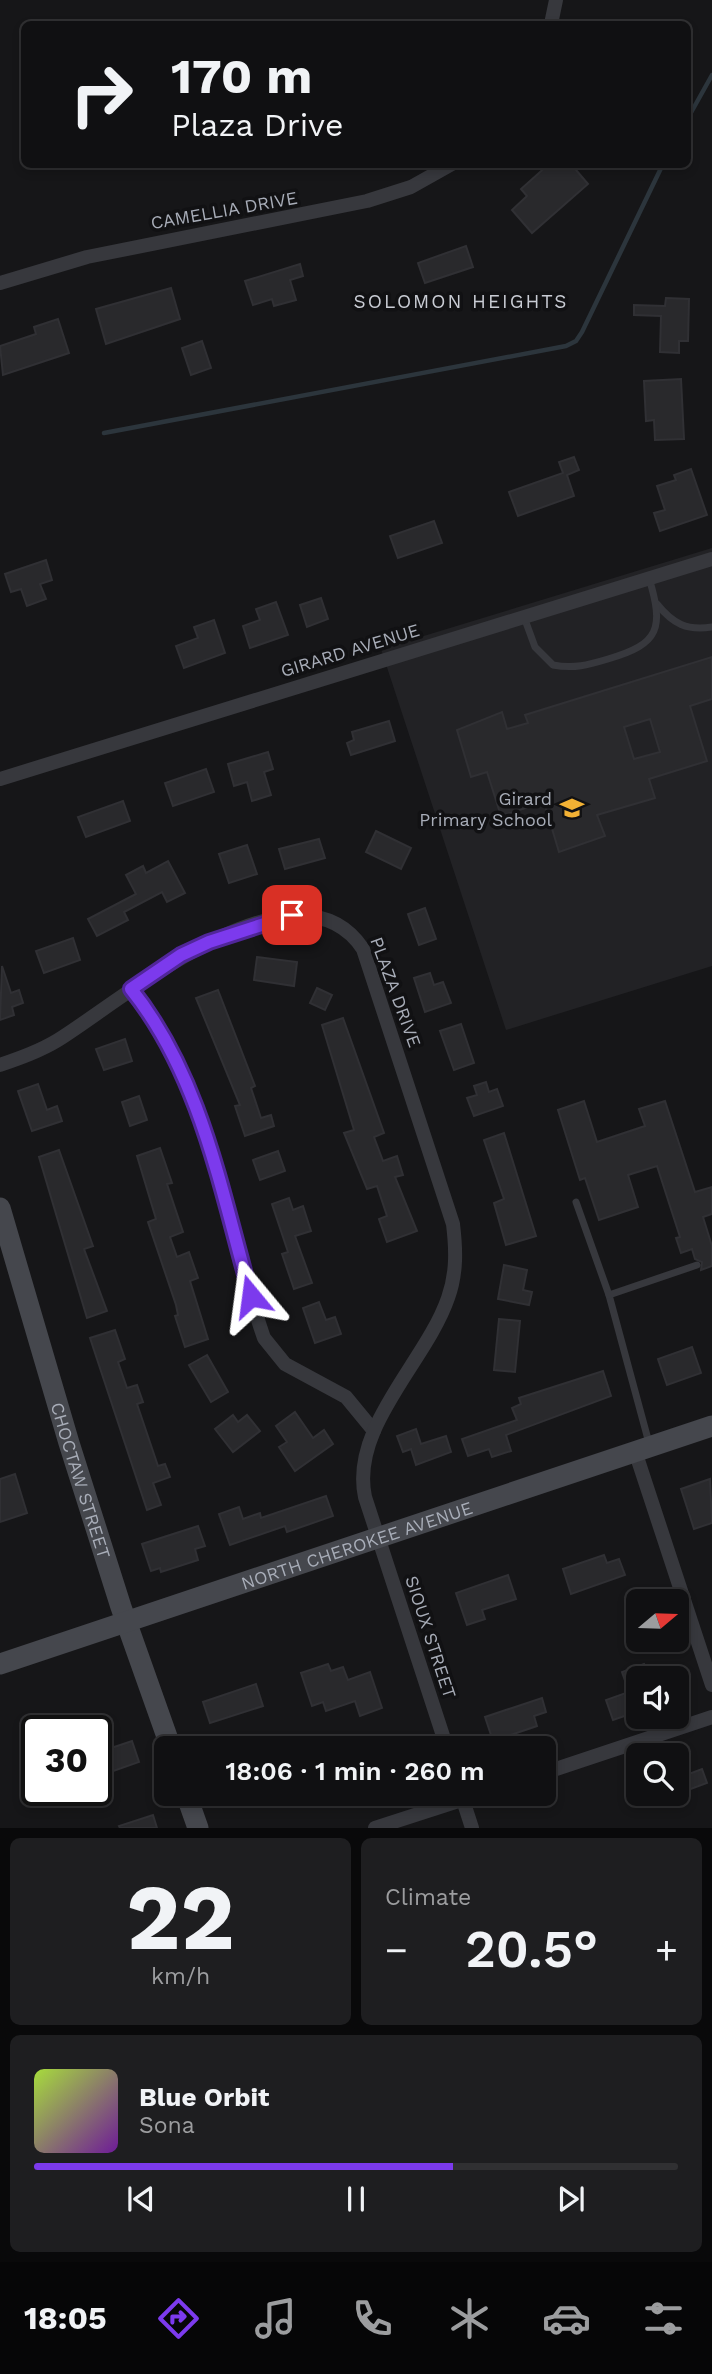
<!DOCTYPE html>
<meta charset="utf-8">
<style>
:root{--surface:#101012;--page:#1e1e20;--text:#f1f3f6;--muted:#9c9d9f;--line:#303032;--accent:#7c3aed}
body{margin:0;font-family:"Work Sans",sans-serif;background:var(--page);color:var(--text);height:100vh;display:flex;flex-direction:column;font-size:26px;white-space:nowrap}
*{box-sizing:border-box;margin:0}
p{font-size:23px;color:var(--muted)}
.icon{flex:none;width:38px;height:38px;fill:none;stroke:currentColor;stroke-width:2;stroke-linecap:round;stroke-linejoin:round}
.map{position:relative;height:1828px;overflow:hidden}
.details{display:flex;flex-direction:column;gap:10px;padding:10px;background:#09090a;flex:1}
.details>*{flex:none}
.hud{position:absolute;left:21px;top:21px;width:670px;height:147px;border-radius:10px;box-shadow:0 4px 10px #0003,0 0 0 2px var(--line);background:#101012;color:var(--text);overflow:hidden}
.needle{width:46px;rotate:71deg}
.controls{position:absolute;left:626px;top:1589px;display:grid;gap:14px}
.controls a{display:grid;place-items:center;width:63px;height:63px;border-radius:10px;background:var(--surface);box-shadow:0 4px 10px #0003,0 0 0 2px var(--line);font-size:35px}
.speed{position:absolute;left:21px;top:1715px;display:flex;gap:14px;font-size:35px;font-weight:700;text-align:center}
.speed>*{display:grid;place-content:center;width:91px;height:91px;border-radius:50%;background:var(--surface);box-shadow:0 4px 10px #0003,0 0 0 2px var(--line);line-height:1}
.speed .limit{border:4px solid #111;border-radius:10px;background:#fff;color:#111}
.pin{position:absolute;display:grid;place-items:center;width:60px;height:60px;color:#fff;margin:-30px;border-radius:14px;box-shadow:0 4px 10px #0006}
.me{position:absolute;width:77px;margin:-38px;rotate:344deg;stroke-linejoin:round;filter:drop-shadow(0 0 5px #0008)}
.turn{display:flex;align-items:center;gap:24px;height:147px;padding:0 35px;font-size:32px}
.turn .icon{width:91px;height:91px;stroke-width:2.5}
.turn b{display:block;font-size:49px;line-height:60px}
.big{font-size:52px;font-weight:600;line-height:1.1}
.details .widget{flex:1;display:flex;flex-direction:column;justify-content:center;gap:10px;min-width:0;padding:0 24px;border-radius:10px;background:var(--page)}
.details .dial{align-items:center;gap:0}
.dial b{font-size:91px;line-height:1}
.song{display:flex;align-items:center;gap:21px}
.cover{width:84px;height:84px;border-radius:10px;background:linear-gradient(135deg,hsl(80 70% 55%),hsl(280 70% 35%))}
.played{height:7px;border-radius:4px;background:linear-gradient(90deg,var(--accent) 65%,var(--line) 65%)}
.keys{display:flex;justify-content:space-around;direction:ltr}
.heat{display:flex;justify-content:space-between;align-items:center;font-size:38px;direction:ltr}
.details .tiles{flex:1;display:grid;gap:10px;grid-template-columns:1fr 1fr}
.widget:last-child{grid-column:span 2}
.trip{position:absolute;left:154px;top:1736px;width:402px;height:70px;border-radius:10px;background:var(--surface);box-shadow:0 4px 10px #0003,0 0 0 2px var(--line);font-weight:600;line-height:70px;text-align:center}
.tabs{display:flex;height:112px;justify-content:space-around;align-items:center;background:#060607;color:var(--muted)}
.tabs .icon{width:49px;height:49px}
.tabs .on{color:var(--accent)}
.tabs b{font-size:32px;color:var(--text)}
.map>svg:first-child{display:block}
</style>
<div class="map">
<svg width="712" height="1828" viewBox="0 0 712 1828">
<rect width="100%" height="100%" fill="#161618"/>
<polygon fill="#222225" points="712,548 712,966 506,1030 381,649"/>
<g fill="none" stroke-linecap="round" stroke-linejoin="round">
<g stroke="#2c353c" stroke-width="4.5">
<polyline points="688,118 712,75"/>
<polyline points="104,433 566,346 576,341 582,332 663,164"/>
</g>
</g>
<g fill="#29292c" stroke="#303034" stroke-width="2" fill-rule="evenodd">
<polygon points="549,164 571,164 588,184 532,233 512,210 527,196 521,189"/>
<polygon points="466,246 473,267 425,283 418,263"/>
<polygon points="300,264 303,276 290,280 296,300 274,306 272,299 253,305 245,281"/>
<polygon points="171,288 180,319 106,344 96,309"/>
<polygon points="666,298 689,299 688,341 679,341 679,353 660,352 661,316 634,315 634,305 665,306"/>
<polygon points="58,319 69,353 3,375 0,346 36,334 34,327"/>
<polygon points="202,341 211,368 191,375 182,348"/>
<polygon points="681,379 684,439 655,440 654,420 646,421 644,381"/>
<polygon points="574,457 579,470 567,475 574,496 518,516 509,492 563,473 559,462"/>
<polygon points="691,469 707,515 660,531 654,513 665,510 657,486 676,480 674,475"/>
<polygon points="434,521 442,543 398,558 390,536"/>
<polygon points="46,560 52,580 40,584 46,599 27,606 21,589 11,592 5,574"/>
<polygon points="321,598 328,619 307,627 300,605"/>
<polygon points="276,602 288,635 250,648 243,626 260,620 256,609"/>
<polygon points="214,620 225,653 184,668 176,646 198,638 194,627"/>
<path d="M712,657V699L690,706L707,761L649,779L655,798L597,815L605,836L559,852L544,802L501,816L487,772L471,777L457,730L502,712L507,729L528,723L525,715ZM650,719L660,752L634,759L624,727Z"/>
<polygon points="389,721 395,741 351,755 347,743 354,740 352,732"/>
<polygon points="268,752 273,769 264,772 271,795 252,801 247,782 234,786 228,764"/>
<polygon points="206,769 214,792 173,806 165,783"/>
<polygon points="123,801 130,821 86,837 78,817"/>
<polygon points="376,831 411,848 401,869 366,852"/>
<polygon points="319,839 325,858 285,869 279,849"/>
<polygon points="247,845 257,874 229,883 219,854"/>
<polygon points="168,861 185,893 167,902 162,892 124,912 128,920 97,936 88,919 136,894 126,875 143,866 146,873"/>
<polygon points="425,908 436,939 419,945 408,914"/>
<polygon points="73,938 80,960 44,973 36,951"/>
<polygon points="257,957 297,962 294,986 254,980"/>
<polygon points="2,966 11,993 19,990 23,1003 12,1007 14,1015 0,1020"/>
<polygon points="430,973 434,985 443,982 451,1003 425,1012 414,978"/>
<polygon points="317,988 332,995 325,1010 310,1003"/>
<polygon points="218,990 255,1086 251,1088 261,1118 271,1115 274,1126 245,1136 235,1106 240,1105 196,998"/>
<polygon points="343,1018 384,1133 374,1137 383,1161 397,1156 403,1175 395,1177 417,1231 387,1242 379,1219 387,1216 377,1186 367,1189 344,1133 354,1130 322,1025"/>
<polygon points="461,1024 474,1063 454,1070 440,1031"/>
<polygon points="125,1039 132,1061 104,1070 96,1049"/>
<polygon points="486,1082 489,1092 497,1089 503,1106 474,1116 467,1098 477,1095 474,1086"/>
<polygon points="38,1084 47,1110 57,1106 62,1121 32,1131 18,1091"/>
<polygon points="139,1096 147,1120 130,1126 122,1102"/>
<polygon points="584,1101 597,1142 645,1126 639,1109 665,1101 695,1192 712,1187 712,1214 703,1217 712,1246 712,1266 701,1270 702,1262 695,1259 692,1249 681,1253 676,1238 680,1237 657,1166 628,1175 638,1207 599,1220 585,1178 580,1180 558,1110"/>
<polygon points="504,1133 536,1236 506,1245 494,1203 504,1199 484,1140"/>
<polygon points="160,1148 172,1183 167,1184 183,1232 170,1237 177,1257 189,1252 198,1278 190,1281 208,1339 185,1347 175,1316 178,1315 176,1305 148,1222 156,1219 137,1156"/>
<polygon points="59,1150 93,1246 84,1249 107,1311 87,1318 39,1157"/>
<polygon points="278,1151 285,1171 260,1180 253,1160"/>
<polygon points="289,1198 293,1210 303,1206 311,1231 295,1236 312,1283 294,1289 282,1254 288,1252 272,1204"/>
<polygon points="504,1265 527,1270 523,1290 532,1292 529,1305 498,1299"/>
<polygon points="319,1302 326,1320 335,1317 341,1334 315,1343 303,1308"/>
<polygon points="499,1319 520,1321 515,1372 494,1370"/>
<polygon points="115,1330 125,1359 118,1362 127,1388 137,1385 143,1402 137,1404 158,1466 165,1464 170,1477 153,1483 161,1505 147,1510 90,1338"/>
<polygon points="692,1347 701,1373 667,1385 658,1359"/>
<polygon points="207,1355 228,1392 211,1402 189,1365"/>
<polygon points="603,1371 611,1396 506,1435 511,1451 492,1457 489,1449 468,1456 462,1439 517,1420 512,1408 521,1404 519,1398"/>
<polygon points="295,1412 313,1438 324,1430 333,1444 295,1471 279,1447 287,1442 276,1426"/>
<polygon points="233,1415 238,1422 247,1415 260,1431 233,1452 215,1429"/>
<polygon points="416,1429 421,1444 446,1436 451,1452 416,1465 411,1449 403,1452 397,1436"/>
<polygon points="15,1474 27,1513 0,1522 0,1479"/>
<polygon points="710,1479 712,1523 694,1529 681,1489"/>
<polygon points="326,1496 333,1516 287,1532 285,1526 230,1545 219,1514 239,1507 243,1519 260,1513 261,1518"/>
<polygon points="198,1526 205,1546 195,1549 198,1560 161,1572 160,1568 151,1571 142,1544"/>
<polygon points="604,1555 607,1563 619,1559 625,1575 571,1594 563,1569"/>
<polygon points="508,1575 516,1599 482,1610 485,1619 467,1625 456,1593"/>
<polygon points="328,1664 331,1671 343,1667 348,1680 370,1672 382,1708 360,1716 355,1701 326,1711 323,1702 312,1706 301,1673"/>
<polygon points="644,1664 649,1678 639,1678 639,1715 636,1712 613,1720 606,1700 629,1692 622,1672"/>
<polygon points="256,1684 263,1706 210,1723 203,1702"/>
<polygon points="542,1698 546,1712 534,1716 537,1726 493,1741 485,1717"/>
<polygon points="132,1741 139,1762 96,1777 96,1753"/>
<polygon points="677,1747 689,1774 702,1769 707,1783 677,1794"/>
<polygon points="153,1815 157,1828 120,1828 119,1826"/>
</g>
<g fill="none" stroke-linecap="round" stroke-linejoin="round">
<g stroke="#37383d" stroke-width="7">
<path d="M657,604C673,624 687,631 712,627"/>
<path d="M524,617L535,647L553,665C574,669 588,665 608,659C660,644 664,628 649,578"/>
<polyline points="576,1202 609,1295 649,1443"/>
<polyline points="609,1295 697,1265"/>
</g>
<g stroke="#37383d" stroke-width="14">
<polyline points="551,24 556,0"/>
<polyline points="0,283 87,257 367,201 411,187 452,164"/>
<polyline points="0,779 712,559"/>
<path d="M131,989C211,1088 223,1221 264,1338L285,1364L346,1397L374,1431"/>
<path d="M0,1065C20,1058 40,1051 58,1040C124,999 297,850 363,949L453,1224C456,1249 457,1273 448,1298C426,1362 350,1427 365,1497L447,1748"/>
<polyline points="635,1451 712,1685"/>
<polyline points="544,1773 712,1717"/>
<polyline points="461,1794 472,1828"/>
<polyline points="375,1828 480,1794"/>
</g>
<g stroke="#45474d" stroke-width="21">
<path id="s1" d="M0,1208L69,1443L121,1607L171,1748"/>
<path id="s2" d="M0,1664L712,1426"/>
<polyline points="186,1794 198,1828"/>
</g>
</g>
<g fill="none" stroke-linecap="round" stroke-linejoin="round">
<g stroke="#51269a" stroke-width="18">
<path id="route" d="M251,1296C221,1191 201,1076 131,989L181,955L209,942L292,915"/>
</g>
<use href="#route" stroke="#7c3aed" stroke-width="12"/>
</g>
<defs>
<g id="school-bare" transform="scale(1.89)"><path d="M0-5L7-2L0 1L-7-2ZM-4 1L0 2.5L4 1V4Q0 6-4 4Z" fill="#f2b134" stroke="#111113" stroke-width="2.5" paint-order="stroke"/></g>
</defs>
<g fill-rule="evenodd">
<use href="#school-bare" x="572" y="808"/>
</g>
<g text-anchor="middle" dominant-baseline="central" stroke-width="7" stroke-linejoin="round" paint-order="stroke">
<g font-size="18" fill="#a8adb8" stroke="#111113">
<text transform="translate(224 210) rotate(-10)">CAMELLIA DRIVE</text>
<text transform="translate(350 650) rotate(-17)">GIRARD AVENUE</text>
<text transform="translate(396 992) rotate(70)">PLAZA DRIVE</text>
<text stroke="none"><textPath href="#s1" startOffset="284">CHOCTAW STREET</textPath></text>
<text stroke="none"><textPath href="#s2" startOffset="376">NORTH CHEROKEE AVENUE</textPath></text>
<text transform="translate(431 1637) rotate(72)">SIOUX STREET</text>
</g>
<g font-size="18" fill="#a8adb8" stroke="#111113" text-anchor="end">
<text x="552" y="798">Girard<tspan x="552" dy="21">Primary School</tspan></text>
</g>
<g font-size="19" letter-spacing="2" fill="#c9ccd4" stroke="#111113">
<text x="461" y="301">SOLOMON HEIGHTS</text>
</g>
</g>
</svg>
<div class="controls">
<a><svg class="needle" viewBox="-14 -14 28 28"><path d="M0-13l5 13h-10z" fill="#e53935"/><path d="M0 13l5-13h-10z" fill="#9c9d9f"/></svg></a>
<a><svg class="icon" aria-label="sound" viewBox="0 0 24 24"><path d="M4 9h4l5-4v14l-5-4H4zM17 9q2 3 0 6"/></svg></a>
<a><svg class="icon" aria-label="search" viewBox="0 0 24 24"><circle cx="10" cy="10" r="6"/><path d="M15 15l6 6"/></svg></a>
</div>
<div class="speed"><div class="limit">30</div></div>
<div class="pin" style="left:292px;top:915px;background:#d93025"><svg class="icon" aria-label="arrive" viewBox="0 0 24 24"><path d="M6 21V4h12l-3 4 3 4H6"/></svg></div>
<svg class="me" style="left:251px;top:1296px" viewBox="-20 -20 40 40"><path d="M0-17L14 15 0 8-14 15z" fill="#7c3aed" stroke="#fff" stroke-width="4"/></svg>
<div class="trip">18:06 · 1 min · 260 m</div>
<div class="hud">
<div class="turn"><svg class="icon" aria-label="right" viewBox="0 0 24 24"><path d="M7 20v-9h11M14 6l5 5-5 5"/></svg><div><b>170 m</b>Plaza Drive</div></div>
</div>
</div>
<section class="details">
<div class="tiles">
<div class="widget dial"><b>22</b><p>km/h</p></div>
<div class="widget"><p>Climate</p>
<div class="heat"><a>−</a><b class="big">20.5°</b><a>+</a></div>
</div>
<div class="widget">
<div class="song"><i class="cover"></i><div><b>Blue Orbit</b><p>Sona</p></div></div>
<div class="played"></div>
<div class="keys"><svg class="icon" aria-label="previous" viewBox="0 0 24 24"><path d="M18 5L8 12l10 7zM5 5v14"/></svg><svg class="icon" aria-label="pause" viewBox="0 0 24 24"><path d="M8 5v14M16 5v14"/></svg><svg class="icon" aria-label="next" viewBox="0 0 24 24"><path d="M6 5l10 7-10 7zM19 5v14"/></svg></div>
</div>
</div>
</section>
<nav class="tabs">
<b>18:05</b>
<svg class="icon on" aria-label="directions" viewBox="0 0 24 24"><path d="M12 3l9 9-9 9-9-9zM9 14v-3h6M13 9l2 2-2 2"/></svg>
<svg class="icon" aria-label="music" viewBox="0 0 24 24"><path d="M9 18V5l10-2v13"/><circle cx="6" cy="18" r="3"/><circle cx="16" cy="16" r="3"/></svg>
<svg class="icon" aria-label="phone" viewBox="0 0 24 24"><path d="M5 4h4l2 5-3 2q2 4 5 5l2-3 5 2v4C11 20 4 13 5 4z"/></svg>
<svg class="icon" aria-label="climate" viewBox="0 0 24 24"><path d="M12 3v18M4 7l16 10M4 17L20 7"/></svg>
<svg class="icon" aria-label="car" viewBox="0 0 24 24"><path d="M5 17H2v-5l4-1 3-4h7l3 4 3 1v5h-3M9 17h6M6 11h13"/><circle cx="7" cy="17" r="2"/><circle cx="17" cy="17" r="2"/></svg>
<svg class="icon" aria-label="filters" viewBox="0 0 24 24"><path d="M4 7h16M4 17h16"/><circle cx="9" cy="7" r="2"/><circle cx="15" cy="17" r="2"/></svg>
</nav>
